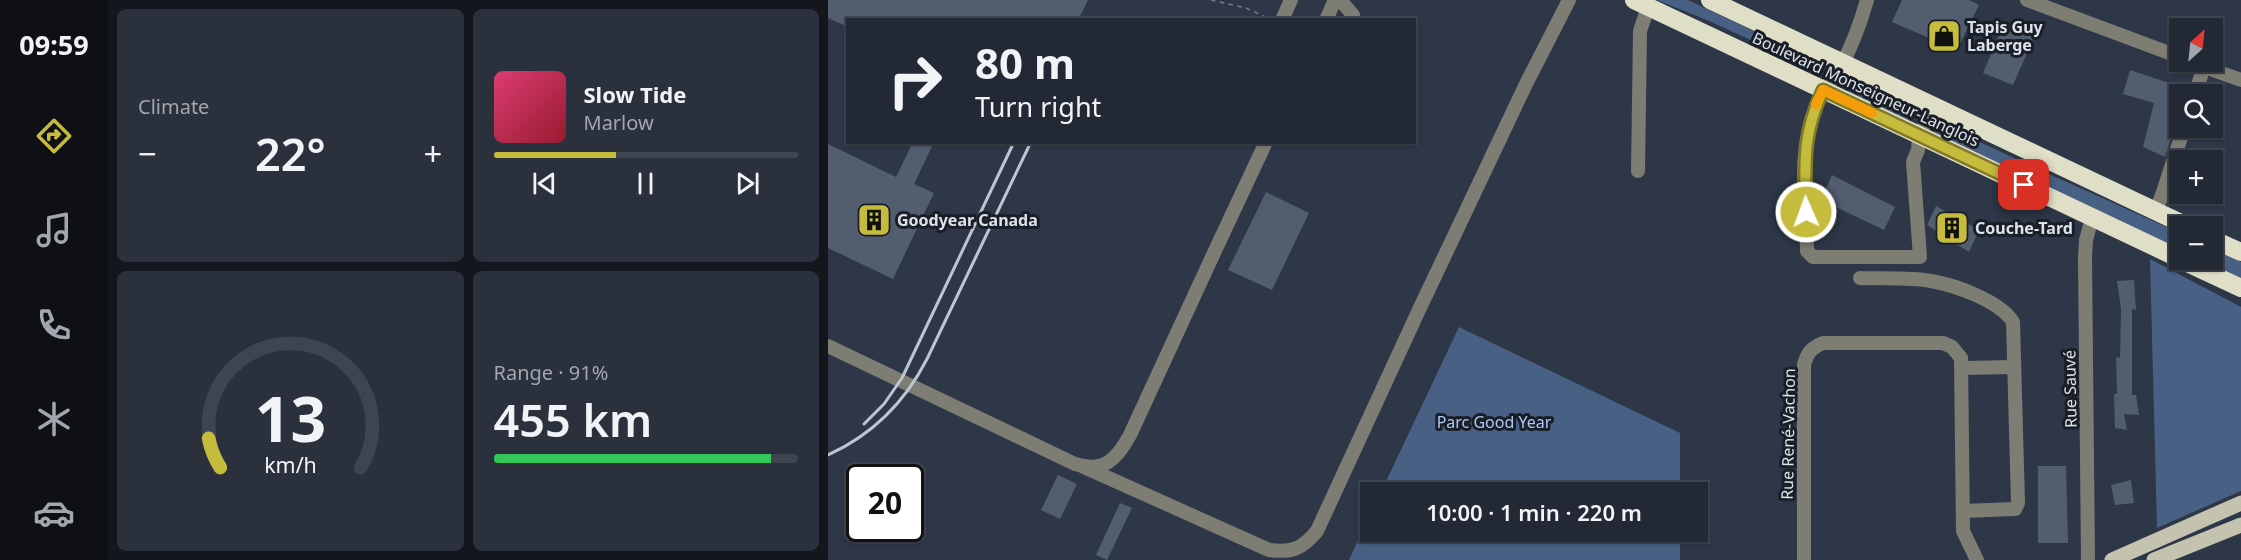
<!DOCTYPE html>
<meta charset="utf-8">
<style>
:root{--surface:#222935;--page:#2a313d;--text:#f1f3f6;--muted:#a2a6ad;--line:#3f4550;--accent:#c5bc3d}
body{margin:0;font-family:"Noto Sans",sans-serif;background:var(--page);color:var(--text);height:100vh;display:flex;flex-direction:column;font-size:22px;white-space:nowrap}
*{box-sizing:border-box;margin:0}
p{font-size:20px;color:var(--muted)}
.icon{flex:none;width:33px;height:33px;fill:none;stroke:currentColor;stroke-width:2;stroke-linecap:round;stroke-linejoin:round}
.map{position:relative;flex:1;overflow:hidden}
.drawer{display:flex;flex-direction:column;gap:9px;padding:9px;background:#13171d;width:720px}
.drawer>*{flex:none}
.top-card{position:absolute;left:18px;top:18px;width:570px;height:126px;border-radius:0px;box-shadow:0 2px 4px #0004,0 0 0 2px var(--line);background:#222935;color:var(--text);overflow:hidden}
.needle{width:39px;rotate:27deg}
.controls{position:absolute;left:1341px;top:18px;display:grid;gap:12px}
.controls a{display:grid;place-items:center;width:54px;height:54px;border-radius:0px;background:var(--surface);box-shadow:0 2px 4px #0004,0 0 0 2px var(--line);font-size:30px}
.speed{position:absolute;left:18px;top:464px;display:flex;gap:12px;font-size:30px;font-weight:700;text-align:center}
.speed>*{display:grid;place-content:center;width:78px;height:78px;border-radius:50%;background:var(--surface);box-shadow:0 2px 4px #0004,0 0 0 2px var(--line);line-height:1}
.speed .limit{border:3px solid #111;border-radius:9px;background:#fff;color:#111}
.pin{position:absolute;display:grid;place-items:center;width:51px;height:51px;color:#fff;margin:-26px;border-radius:12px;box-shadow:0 3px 9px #0006}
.me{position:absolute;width:66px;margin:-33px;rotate:358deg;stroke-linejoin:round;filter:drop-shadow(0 0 4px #0008)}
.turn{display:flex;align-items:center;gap:21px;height:126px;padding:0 30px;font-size:27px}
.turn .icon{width:78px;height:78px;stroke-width:2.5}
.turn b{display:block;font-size:42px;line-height:51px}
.big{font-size:45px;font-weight:600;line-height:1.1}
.drawer .card{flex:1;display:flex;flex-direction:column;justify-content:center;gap:9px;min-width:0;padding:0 21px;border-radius:9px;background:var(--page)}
.drawer .dial{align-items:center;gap:0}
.dial svg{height:156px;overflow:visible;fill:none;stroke:var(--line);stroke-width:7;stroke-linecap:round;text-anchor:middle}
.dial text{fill:var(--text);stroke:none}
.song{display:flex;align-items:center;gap:18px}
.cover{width:72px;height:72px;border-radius:9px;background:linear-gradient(135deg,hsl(340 70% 55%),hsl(350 70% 35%))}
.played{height:6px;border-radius:3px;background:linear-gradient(90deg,var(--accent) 40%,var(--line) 40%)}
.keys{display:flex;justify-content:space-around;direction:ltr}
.heat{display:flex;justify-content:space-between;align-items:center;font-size:33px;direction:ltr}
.charge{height:9px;border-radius:4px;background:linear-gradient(90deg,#34c759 91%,var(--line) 0)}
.drawer .tiles{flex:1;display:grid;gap:9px;grid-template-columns:repeat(2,1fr)}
.trip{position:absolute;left:532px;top:482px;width:348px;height:60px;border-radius:0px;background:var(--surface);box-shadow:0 2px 4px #0004,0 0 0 2px var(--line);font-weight:600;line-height:60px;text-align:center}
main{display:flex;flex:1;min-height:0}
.menu{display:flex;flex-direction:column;width:108px;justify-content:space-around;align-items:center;background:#0e1015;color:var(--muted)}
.menu .icon{width:42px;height:42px}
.menu .active{color:var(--accent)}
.menu b{font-size:27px;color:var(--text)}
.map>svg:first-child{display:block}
</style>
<main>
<nav class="menu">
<b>09:59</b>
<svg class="icon active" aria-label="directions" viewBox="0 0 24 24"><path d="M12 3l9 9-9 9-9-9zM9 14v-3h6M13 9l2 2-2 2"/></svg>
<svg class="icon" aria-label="music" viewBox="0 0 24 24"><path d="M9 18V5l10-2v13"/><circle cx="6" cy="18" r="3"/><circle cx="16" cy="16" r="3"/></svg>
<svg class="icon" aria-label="phone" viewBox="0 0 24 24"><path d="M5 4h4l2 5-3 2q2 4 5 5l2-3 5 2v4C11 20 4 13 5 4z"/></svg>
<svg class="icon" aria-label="climate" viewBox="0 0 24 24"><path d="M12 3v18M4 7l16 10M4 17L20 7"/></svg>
<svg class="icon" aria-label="car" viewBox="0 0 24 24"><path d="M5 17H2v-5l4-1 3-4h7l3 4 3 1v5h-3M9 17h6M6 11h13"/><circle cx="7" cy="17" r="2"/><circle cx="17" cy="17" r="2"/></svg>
</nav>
<section class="drawer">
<div class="tiles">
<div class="card"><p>Climate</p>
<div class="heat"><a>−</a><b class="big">22°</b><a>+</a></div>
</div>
<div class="card">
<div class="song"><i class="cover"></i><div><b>Slow Tide</b><p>Marlow</p></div></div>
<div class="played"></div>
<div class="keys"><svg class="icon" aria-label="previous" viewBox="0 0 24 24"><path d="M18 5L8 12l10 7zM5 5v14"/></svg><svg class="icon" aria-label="pause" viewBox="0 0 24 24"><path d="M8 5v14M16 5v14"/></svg><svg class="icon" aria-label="next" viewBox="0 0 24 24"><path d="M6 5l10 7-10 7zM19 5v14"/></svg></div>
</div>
<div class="card dial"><svg viewBox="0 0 100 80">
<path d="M14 69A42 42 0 1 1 86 69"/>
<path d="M14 69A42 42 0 0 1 8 54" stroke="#c5bc3d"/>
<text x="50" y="56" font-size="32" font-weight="700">13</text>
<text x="50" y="72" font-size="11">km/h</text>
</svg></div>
<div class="card"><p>Range · 91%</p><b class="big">455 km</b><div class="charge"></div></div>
</div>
</section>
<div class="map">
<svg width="1413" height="560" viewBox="0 0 1413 560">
<rect width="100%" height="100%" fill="#2d3747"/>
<g fill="#496085">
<polygon points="829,0 860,0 988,61 992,67 990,71 879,20"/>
<polygon points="1021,81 1081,107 1088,112 1087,117 1077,121 1022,93 1017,84"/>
<path d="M1110,122C1190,161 1271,196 1351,233V250L1106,132Z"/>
<polygon points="1385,248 1413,262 1413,279 1372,260 1384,260"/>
<polygon points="1322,259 1413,307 1413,491 1329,528"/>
<polygon points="631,327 852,433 852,492 553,492"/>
<polygon points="543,513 543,531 852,531 852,560 521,560"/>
</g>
<g fill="#525d6f">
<polygon points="0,0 260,0 250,20 20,20 20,27 0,18"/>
<polygon points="1074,0 1141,0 1151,5 1129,50 1064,22"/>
<polygon points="1176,24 1207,35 1185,85 1155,73"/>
<polygon points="1302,70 1359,89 1358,94 1352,94 1352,120 1347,125 1337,157 1315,147 1326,103 1295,94"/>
<polygon points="85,142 106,142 86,184 106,193 65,279 0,248 0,144 68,177"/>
<polygon points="1004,175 1067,207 1056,230 993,200"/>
<polygon points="438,192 481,213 444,290 400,270"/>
<polygon points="1108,206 1151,230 1141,252 1099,225"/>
<polygon points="1306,280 1308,310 1304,309 1304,395 1308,395 1311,415 1296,414 1299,430 1287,428 1286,394 1289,394 1288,357 1292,358 1293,309 1289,281"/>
<polygon points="1210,466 1238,466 1240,543 1210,543"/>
<polygon points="230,475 249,484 232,519 213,510"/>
<polygon points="1303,480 1306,503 1287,505 1283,485"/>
<polygon points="292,503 304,508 279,560 268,555"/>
</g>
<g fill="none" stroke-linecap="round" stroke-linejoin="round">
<polyline stroke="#737b89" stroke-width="1.5" stroke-dasharray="4.5 4.5" stroke-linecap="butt" points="383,0 418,8 442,19"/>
<g stroke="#7e7d74" stroke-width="14">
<polyline points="512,0 525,15"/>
<path d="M1039,0C1033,21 1025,44 1014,64C1005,78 994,90 988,106C969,152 978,204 979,251L985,257H1092L1085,162L1090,150L1091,136L1105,106"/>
<polyline points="1199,0 1352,57"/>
<polyline points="454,20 463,0"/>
<polyline points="498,20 507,0"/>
<polyline points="1362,62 1413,80"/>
<polyline points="1367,94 1376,67"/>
<polyline points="810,171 812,31 820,7"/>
<polyline points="1327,211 1333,198 1356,128"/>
<path d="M1032,278C1055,279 1081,277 1103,281C1127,285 1172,301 1185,322L1190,503L1187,509L1135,511"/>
<path d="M0,346L247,464C276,473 289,459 302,435L385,255L438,142"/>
<polyline points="1134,368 1186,367"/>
<path d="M256,467L441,550C464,553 474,549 489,531L590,312L698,84L741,0"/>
<path d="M976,560V365C979,353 983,348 995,343H1115L1124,347L1133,358L1135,531L1149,560"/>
<polyline points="1260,560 1257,257 1258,240 1264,218"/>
</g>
<g stroke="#c4c3af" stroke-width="15">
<polyline points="1284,560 1413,503"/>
<polyline points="1326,560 1413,525"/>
</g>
<g stroke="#dfdec6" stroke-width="18">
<polyline points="806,0 1352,259"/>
<polyline points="882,0 1359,226"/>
<polyline points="1384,239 1413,252"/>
<polyline points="1353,260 1413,288"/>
</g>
<g stroke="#bec5d0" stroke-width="3">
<polyline points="36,424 56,404 74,378 186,142"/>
<path d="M0,455C44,435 77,402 99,359L201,146"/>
</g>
</g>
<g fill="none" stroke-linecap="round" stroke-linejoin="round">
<g stroke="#807a28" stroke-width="15">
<path id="route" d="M978,212C977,164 974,135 995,90L1196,185"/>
</g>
<use href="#route" stroke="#c5bc3d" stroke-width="10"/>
<polyline stroke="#f59e0b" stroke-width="10" points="988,104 995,90 1044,113"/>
</g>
<defs>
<g id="shop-square" transform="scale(1.725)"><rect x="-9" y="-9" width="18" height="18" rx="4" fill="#c5bc3d" stroke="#1a1e26"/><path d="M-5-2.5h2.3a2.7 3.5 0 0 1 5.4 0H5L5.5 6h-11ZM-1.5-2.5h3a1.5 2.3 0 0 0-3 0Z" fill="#111"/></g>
<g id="building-square" transform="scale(1.725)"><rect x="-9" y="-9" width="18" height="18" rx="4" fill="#c5bc3d" stroke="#1a1e26"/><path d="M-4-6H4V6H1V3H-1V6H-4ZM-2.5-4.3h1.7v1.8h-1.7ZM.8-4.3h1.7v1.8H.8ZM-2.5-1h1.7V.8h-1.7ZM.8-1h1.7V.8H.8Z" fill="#111"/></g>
</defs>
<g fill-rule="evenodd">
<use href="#shop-square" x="1116" y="36"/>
<use href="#building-square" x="46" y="220"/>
<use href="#building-square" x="1124" y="228"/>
</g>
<g text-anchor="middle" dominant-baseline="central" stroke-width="6" stroke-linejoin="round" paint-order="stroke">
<g font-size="16" font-weight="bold" fill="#dbe2ec" stroke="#1a1e26" text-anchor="start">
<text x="1139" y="27">Tapis Guy<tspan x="1139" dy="18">Laberge</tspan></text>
<text x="69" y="220">Goodyear Canada</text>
<text x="1147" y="228">Couche-Tard</text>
</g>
<g font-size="16" fill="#dbe2ec" stroke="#1a1e26">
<text transform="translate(1038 89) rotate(25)">Boulevard Monseigneur-Langlois</text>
<text transform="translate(1242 389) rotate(-91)">Rue Sauvé</text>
<text transform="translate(960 434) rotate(-89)">Rue René-Vachon</text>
</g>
<g font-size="16" fill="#adcaf8" stroke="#1a1e26">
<text x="666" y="422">Parc Good Year</text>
</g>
</g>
</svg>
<div class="controls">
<a><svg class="needle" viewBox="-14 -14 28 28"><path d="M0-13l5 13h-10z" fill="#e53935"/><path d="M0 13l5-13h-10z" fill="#a2a6ad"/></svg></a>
<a><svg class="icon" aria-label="search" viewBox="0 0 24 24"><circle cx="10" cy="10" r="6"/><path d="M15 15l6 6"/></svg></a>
<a>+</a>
<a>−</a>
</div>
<div class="speed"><div class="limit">20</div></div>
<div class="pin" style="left:1196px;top:185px;background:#d93025"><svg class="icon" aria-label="arrive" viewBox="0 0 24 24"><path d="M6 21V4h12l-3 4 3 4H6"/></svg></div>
<svg class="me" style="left:978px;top:212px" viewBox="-20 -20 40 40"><circle r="17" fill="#c5bc3d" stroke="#fff" stroke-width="3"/><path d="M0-11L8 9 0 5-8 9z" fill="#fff"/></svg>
<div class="trip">10:00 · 1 min · 220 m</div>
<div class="top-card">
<div class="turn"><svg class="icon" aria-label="right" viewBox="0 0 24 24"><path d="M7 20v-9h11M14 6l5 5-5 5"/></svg><div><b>80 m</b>Turn right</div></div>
</div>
</div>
</main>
